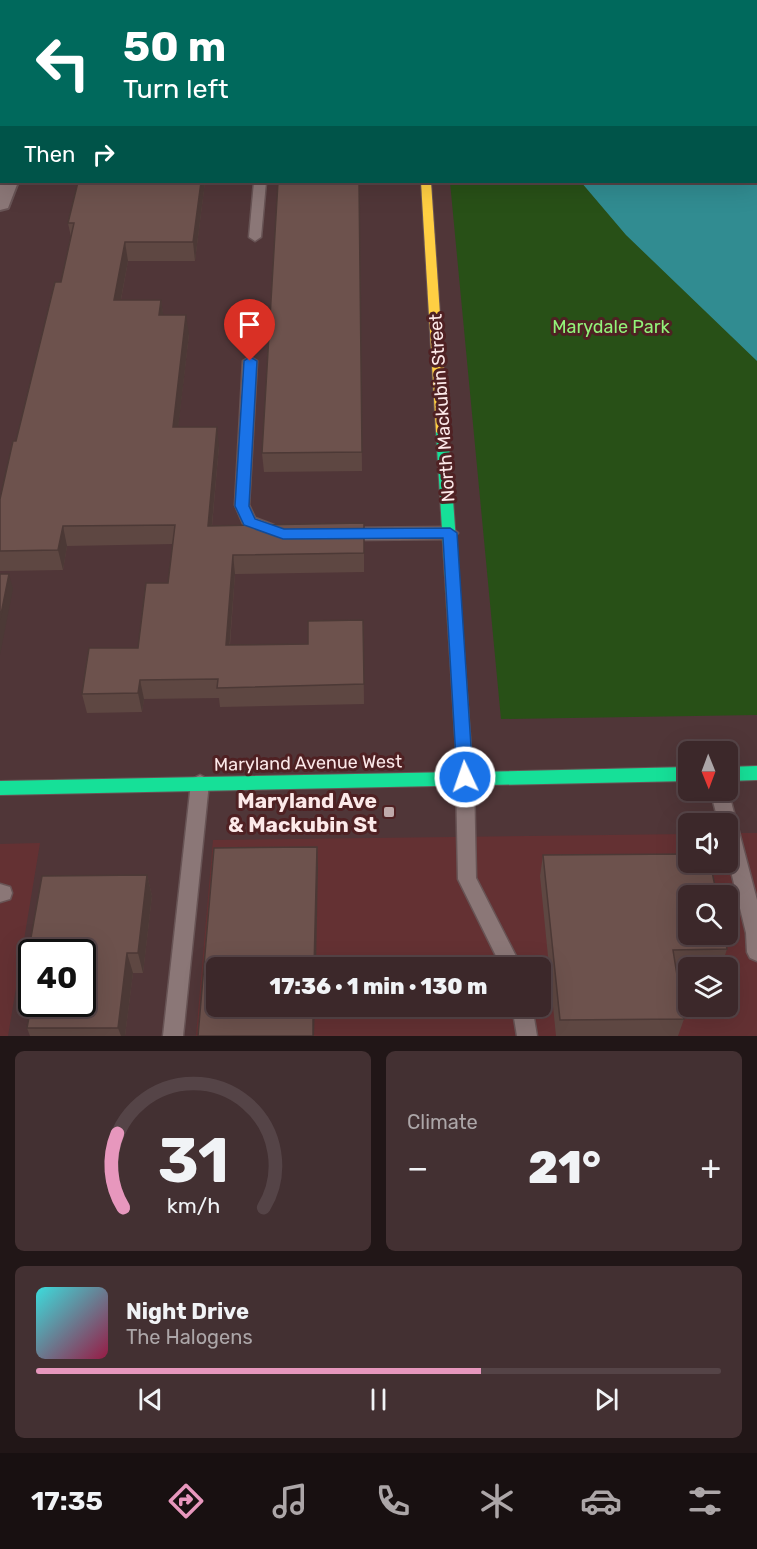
<!DOCTYPE html>
<meta charset="utf-8">
<style>
:root{--surface:#3c282a;--page:#433032;--text:#f1f3f6;--muted:#aca6a8;--line:#554447;--accent:#e797bd}
body{margin:0;font-family:Rubik,sans-serif;background:var(--page);color:var(--text);height:100vh;display:flex;flex-direction:column;font-size:22px;white-space:nowrap}
*{box-sizing:border-box;margin:0}
p{font-size:20px;color:var(--muted)}
.icon{flex:none;width:33px;height:33px;fill:none;stroke:currentColor;stroke-width:2;stroke-linecap:round;stroke-linejoin:round}
.map{position:relative;height:1036px;overflow:hidden}
.panel{display:flex;flex-direction:column;gap:15px;padding:15px;background:#211617;flex:1}
.panel>*{flex:none}
.banner{position:absolute;left:0px;top:0px;width:758px;height:183px;box-shadow:0 6px 24px #0002,0 0 0 2px var(--line);background:#00695c;color:#fff;overflow:hidden}
.needle{width:39px;rotate:179deg}
.tools{position:absolute;left:678px;top:741px;display:grid;gap:12px}
.tools a{display:grid;place-items:center;width:60px;height:60px;border-radius:9px;background:var(--surface);box-shadow:0 6px 24px #0002,0 0 0 2px var(--line);font-size:30px}
.speed{position:absolute;left:18px;top:939px;display:flex;gap:12px;font-size:30px;font-weight:700;text-align:center}
.speed>*{display:grid;place-content:center;width:78px;height:78px;border-radius:50%;background:var(--surface);box-shadow:0 6px 24px #0002,0 0 0 2px var(--line);line-height:1}
.speed .limit{border:3px solid #111;border-radius:9px;background:#fff;color:#111}
.pin{position:absolute;display:grid;place-items:center;width:51px;height:51px;color:#fff;margin:-62px -26px;border-radius:50% 50% 50% 0;rotate:-45deg;box-shadow:0 0 6px #0007}
.pin .icon{rotate:45deg}
.me{position:absolute;width:66px;margin:-33px;rotate:357deg;stroke-linejoin:round;filter:drop-shadow(0 0 4px #0008)}
.turn{display:flex;align-items:center;gap:21px;height:126px;padding:0 24px;font-size:27px}
.turn .icon{width:78px;height:78px;stroke-width:2.5}
.turn b{display:block;font-size:42px;line-height:51px}
.then{display:flex;align-items:center;height:57px;padding:0 24px;background:#0003;gap:12px;font-size:22px}
.big{font-size:45px;font-weight:800;line-height:1.1}
.panel .tile{flex:1;display:flex;flex-direction:column;justify-content:center;gap:9px;min-width:0;padding:0 21px;border-radius:9px;background:var(--page)}
.panel .dial{align-items:center;gap:0}
.dial svg{height:156px;overflow:visible;fill:none;stroke:var(--line);stroke-width:7;stroke-linecap:round;text-anchor:middle}
.dial text{fill:var(--text);stroke:none}
.song{display:flex;align-items:center;gap:18px}
.cover{width:72px;height:72px;border-radius:9px;background:linear-gradient(135deg,hsl(180 70% 55%),hsl(340 70% 35%))}
.played{height:6px;border-radius:3px;background:linear-gradient(90deg,var(--accent) 65%,var(--line) 65%)}
.keys{display:flex;justify-content:space-around;direction:ltr}
.heat{display:flex;justify-content:space-between;align-items:center;font-size:33px;direction:ltr}
.panel .tiles{flex:1;display:grid;gap:15px;grid-template-columns:1fr 1fr}
.tile:last-child{grid-column:span 2}
.trip{position:absolute;left:206px;top:957px;width:345px;height:60px;border-radius:9px;background:var(--surface);box-shadow:0 6px 24px #0002,0 0 0 2px var(--line);font-weight:800;line-height:60px;text-align:center}
.menu{display:flex;height:96px;justify-content:space-around;align-items:center;background:#181011;color:var(--muted)}
.menu .icon{width:42px;height:42px}
.menu .on{color:var(--accent)}
.menu b{font-size:27px;color:var(--text)}
.map>svg:first-child{display:block}
</style>
<div class="map">
<svg width="757" height="1036" viewBox="0 0 757 1036">
<rect width="100%" height="100%" fill="#503638"/>
<g fill="#643133" fill-rule="evenodd">
<path d="M728,833H757V1036H196L213,840L688,834V862H728ZM688,896H728V934H688ZM216,968H540V1006H216ZM688,968H728V1006H688Z"/>
<polygon points="40,843 8,1036 0,1036 0,844"/>
</g>
<polygon fill="#285017" points="433,0 757,0 757,715 501,719 450,182 756,182 756,2"/>
<polygon fill="#318c91" points="757,0 757,361 626,235 581,182 756,182 756,2 648,1"/>
<g fill="none" stroke-linecap="round" stroke-linejoin="round">
<g stroke="#685455" stroke-width="3">
<g id="lane">
<polygon points="0,0 6,2 2,2 2,6"/>
<polygon points="254,182 266,182 261,237 255,241 249,237"/>
<polygon points="250,357 257,361 249,505 255,518 279,527 282,531 279,535 274,536 244,526 235,505 243,361"/>
<polygon points="450,527 458,533 450,539 345,540 337,534 345,528"/>
<polygon points="465,771 471,773 474,778 476,878 522,968 502,968 458,879 456,778 459,773"/>
<polygon points="200,775 206,778 209,783 183,1036 163,1036 191,783 194,778"/>
<polygon points="710,790 728,790 757,900 757,961 750,958 747,952 746,933 728,859 728,824 719,824"/>
<polygon points="0,884 10,887 12,893 10,899 0,902"/>
<polygon points="512,1006 532,1006 537,1036 517,1036"/>
</g>
</g>
<g stroke="#685455" stroke-width="4">
<g id="street">
<polygon points="52,0 70,0 51,2"/>
<rect x="405" y="0" width="18" height="2"/>
<polygon points="0,177 2,182 18,182 8,208 0,210"/>
</g>
</g>
<g stroke="#685455" stroke-width="2">
<g id="fast">
<polygon points="442,428 448,432 473,772 688,767 688,781 0,795 0,781 457,772 436,432"/>
<polygon points="757,766 757,780 728,781 728,767"/>
</g>
</g>
<g stroke="#685455" stroke-width="2">
<polygon id="slow" points="421,182 431,182 448,432 442,436 436,432"/>
</g>
<use href="#lane" fill="#8b7777" fill-rule="evenodd"/>
<use href="#street" fill="#8b7777" fill-rule="evenodd"/>
<use href="#fast" fill="#16e098" fill-rule="evenodd"/>
<use href="#slow" fill="#ffcf43" fill-rule="evenodd"/>
</g>
<g fill="#5e4742">
<rect x="103" y="0" width="121" height="2"/>
<polygon points="205,182 195,261 128,261 121,300 161,300 163,315 189,334 178,427 219,446 212,526 364,523 364,572 235,574 230,645 308,644 363,620 364,704 220,707 219,698 144,699 142,712 87,713 82,694 138,648 168,583 173,544 67,546 63,570 0,571 0,499 61,282 71,237 68,223"/>
<polygon points="359,182 362,471 264,472 262,453"/>
<polygon points="543,855 727,949 721,968 688,968 688,970 676,970 684,1019 678,1036 556,1036 540,876"/>
<polygon points="147,875 152,896 143,973 133,973 125,1036 30,1036 27,1028 82,952 32,952 32,962 28,954"/>
</g>
<g fill="#4c3936">
<polygon points="201,182 205,182 195,261 193,242"/>
<polygon points="125,242 128,261 117,320 114,300"/>
<polygon points="161,300 164,319 159,315"/>
<polygon points="186,315 189,334 176,447 173,427"/>
<polygon points="217,427 219,446 210,545 208,526"/>
<polygon points="63,526 67,546 63,570 58,550"/>
<polygon points="233,555 235,574 228,664 226,645"/>
<polygon points="9,574 13,589 0,655 0,619"/>
<polygon points="140,680 144,699 142,712 138,693"/>
<polygon points="317,847 318,868 316,968 314,968"/>
<polygon points="147,875 152,896 143,973 138,953"/>
<polygon points="127,953 133,973 125,1036 121,1036 118,1028"/>
<polygon points="313,1006 315,1006 314,1036 313,1036"/>
</g>
<g fill="#6d524d" stroke="#4c3936" stroke-width="1.5">
<rect x="103" y="0" width="109" height="2"/>
<rect x="310" y="0" width="49" height="2"/>
<polygon points="78,182 201,182 193,242 125,242 114,300 161,300 159,315 186,315 173,427 217,427 208,526 364,523 364,553 233,555 226,645 308,644 308,621 363,620 364,684 217,688 218,679 140,680 138,693 82,694 89,648 138,648 146,583 168,583 175,525 63,526 58,550 0,551 0,499 13,441 16,441 55,282 61,282 74,223 68,223"/>
<polygon points="278,182 359,182 362,452 262,453"/>
<polygon points="0,574 9,574 0,619"/>
<polygon points="317,847 314,968 216,968 216,1006 313,1006 313,1036 198,1036 214,848"/>
<polygon points="688,854 688,862 710,862 717,896 688,896 688,934 724,934 727,949 673,950 684,1019 560,1020 543,855"/>
<polygon points="147,875 138,953 127,953 118,1028 27,1028 32,1001 32,1004 82,1004 82,952 32,952 32,953 28,954 42,876"/>
</g>
<polygon fill="#1a73e8" stroke="#114b97" stroke-width="1.5" points="250,357 257,361 249,506 255,519 284,529 450,528 457,533 473,777 470,782 459,782 457,777 443,538 283,539 244,525 235,506 244,361"/>
<rect fill="#c0aaab" stroke="#4f2123" stroke-width="2" x="383" y="806" width="12" height="12" rx="3"/>
<g text-anchor="middle" dominant-baseline="central" stroke-width="6" stroke-linejoin="round" paint-order="stroke">
<g font-size="18" fill="#92f279" stroke="#4f2123">
<text x="611" y="327">Marydale Park</text>
</g>
<g font-size="18" fill="#fce9e9" stroke="#4f2123">
<text transform="translate(442 408) rotate(-94)">North Mackubin Street</text>
<text transform="translate(308 763) rotate(-1)">Maryland Avenue West</text>
</g>
<g font-size="21" font-weight="bold" fill="#fce9e9" stroke="#4f2123" text-anchor="end">
<text x="377" y="800">Maryland Ave<tspan x="377" dy="24">&amp; Mackubin St</tspan></text>
</g>
</g>
</svg>
<div class="tools">
<a><svg class="needle" viewBox="-14 -14 28 28"><path d="M0-13l5 13h-10z" fill="#e53935"/><path d="M0 13l5-13h-10z" fill="#aca6a8"/></svg></a>
<a><svg class="icon" aria-label="sound" viewBox="0 0 24 24"><path d="M4 9h4l5-4v14l-5-4H4zM17 9q2 3 0 6"/></svg></a>
<a><svg class="icon" aria-label="search" viewBox="0 0 24 24"><circle cx="10" cy="10" r="6"/><path d="M15 15l6 6"/></svg></a>
<a><svg class="icon" aria-label="layers" viewBox="0 0 24 24"><path d="M12 4l9 5-9 5-9-5zM3 14l9 5 9-5"/></svg></a>
</div>
<div class="speed"><div class="limit">40</div></div>
<div class="pin" style="left:250px;top:361px;background:#d93025"><svg class="icon" aria-label="arrive" viewBox="0 0 24 24"><path d="M6 21V4h12l-3 4 3 4H6"/></svg></div>
<svg class="me" style="left:465px;top:777px" viewBox="-20 -20 40 40"><circle r="17" fill="#1a73e8" stroke="#fff" stroke-width="3"/><path d="M0-11L8 9 0 5-8 9z" fill="#fff"/></svg>
<div class="trip">17:36 · 1 min · 130 m</div>
<div class="banner">
<div class="turn"><svg class="icon" aria-label="left" viewBox="0 0 24 24"><path d="M17 20v-9H6M10 6l-5 5 5 5"/></svg><div><b>50 m</b>Turn left</div></div>
<div class="then">Then<svg class="icon" aria-label="right" viewBox="0 0 24 24"><path d="M7 20v-9h11M14 6l5 5-5 5"/></svg></div>
</div>
</div>
<section class="panel">
<div class="tiles">
<div class="tile dial"><svg viewBox="0 0 100 80">
<path d="M14 69A42 42 0 1 1 86 69"/>
<path d="M14 69A42 42 0 0 1 11 31" stroke="#e797bd"/>
<text x="50" y="56" font-size="32" font-weight="700">31</text>
<text x="50" y="72" font-size="11">km/h</text>
</svg></div>
<div class="tile"><p>Climate</p>
<div class="heat"><a>−</a><b class="big">21°</b><a>+</a></div>
</div>
<div class="tile">
<div class="song"><i class="cover"></i><div><b>Night Drive</b><p>The Halogens</p></div></div>
<div class="played"></div>
<div class="keys"><svg class="icon" aria-label="previous" viewBox="0 0 24 24"><path d="M18 5L8 12l10 7zM5 5v14"/></svg><svg class="icon" aria-label="pause" viewBox="0 0 24 24"><path d="M8 5v14M16 5v14"/></svg><svg class="icon" aria-label="next" viewBox="0 0 24 24"><path d="M6 5l10 7-10 7zM19 5v14"/></svg></div>
</div>
</div>
</section>
<nav class="menu">
<b>17:35</b>
<svg class="icon on" aria-label="directions" viewBox="0 0 24 24"><path d="M12 3l9 9-9 9-9-9zM9 14v-3h6M13 9l2 2-2 2"/></svg>
<svg class="icon" aria-label="music" viewBox="0 0 24 24"><path d="M9 18V5l10-2v13"/><circle cx="6" cy="18" r="3"/><circle cx="16" cy="16" r="3"/></svg>
<svg class="icon" aria-label="phone" viewBox="0 0 24 24"><path d="M5 4h4l2 5-3 2q2 4 5 5l2-3 5 2v4C11 20 4 13 5 4z"/></svg>
<svg class="icon" aria-label="climate" viewBox="0 0 24 24"><path d="M12 3v18M4 7l16 10M4 17L20 7"/></svg>
<svg class="icon" aria-label="car" viewBox="0 0 24 24"><path d="M5 17H2v-5l4-1 3-4h7l3 4 3 1v5h-3M9 17h6M6 11h13"/><circle cx="7" cy="17" r="2"/><circle cx="17" cy="17" r="2"/></svg>
<svg class="icon" aria-label="filters" viewBox="0 0 24 24"><path d="M4 7h16M4 17h16"/><circle cx="9" cy="7" r="2"/><circle cx="15" cy="17" r="2"/></svg>
</nav>
